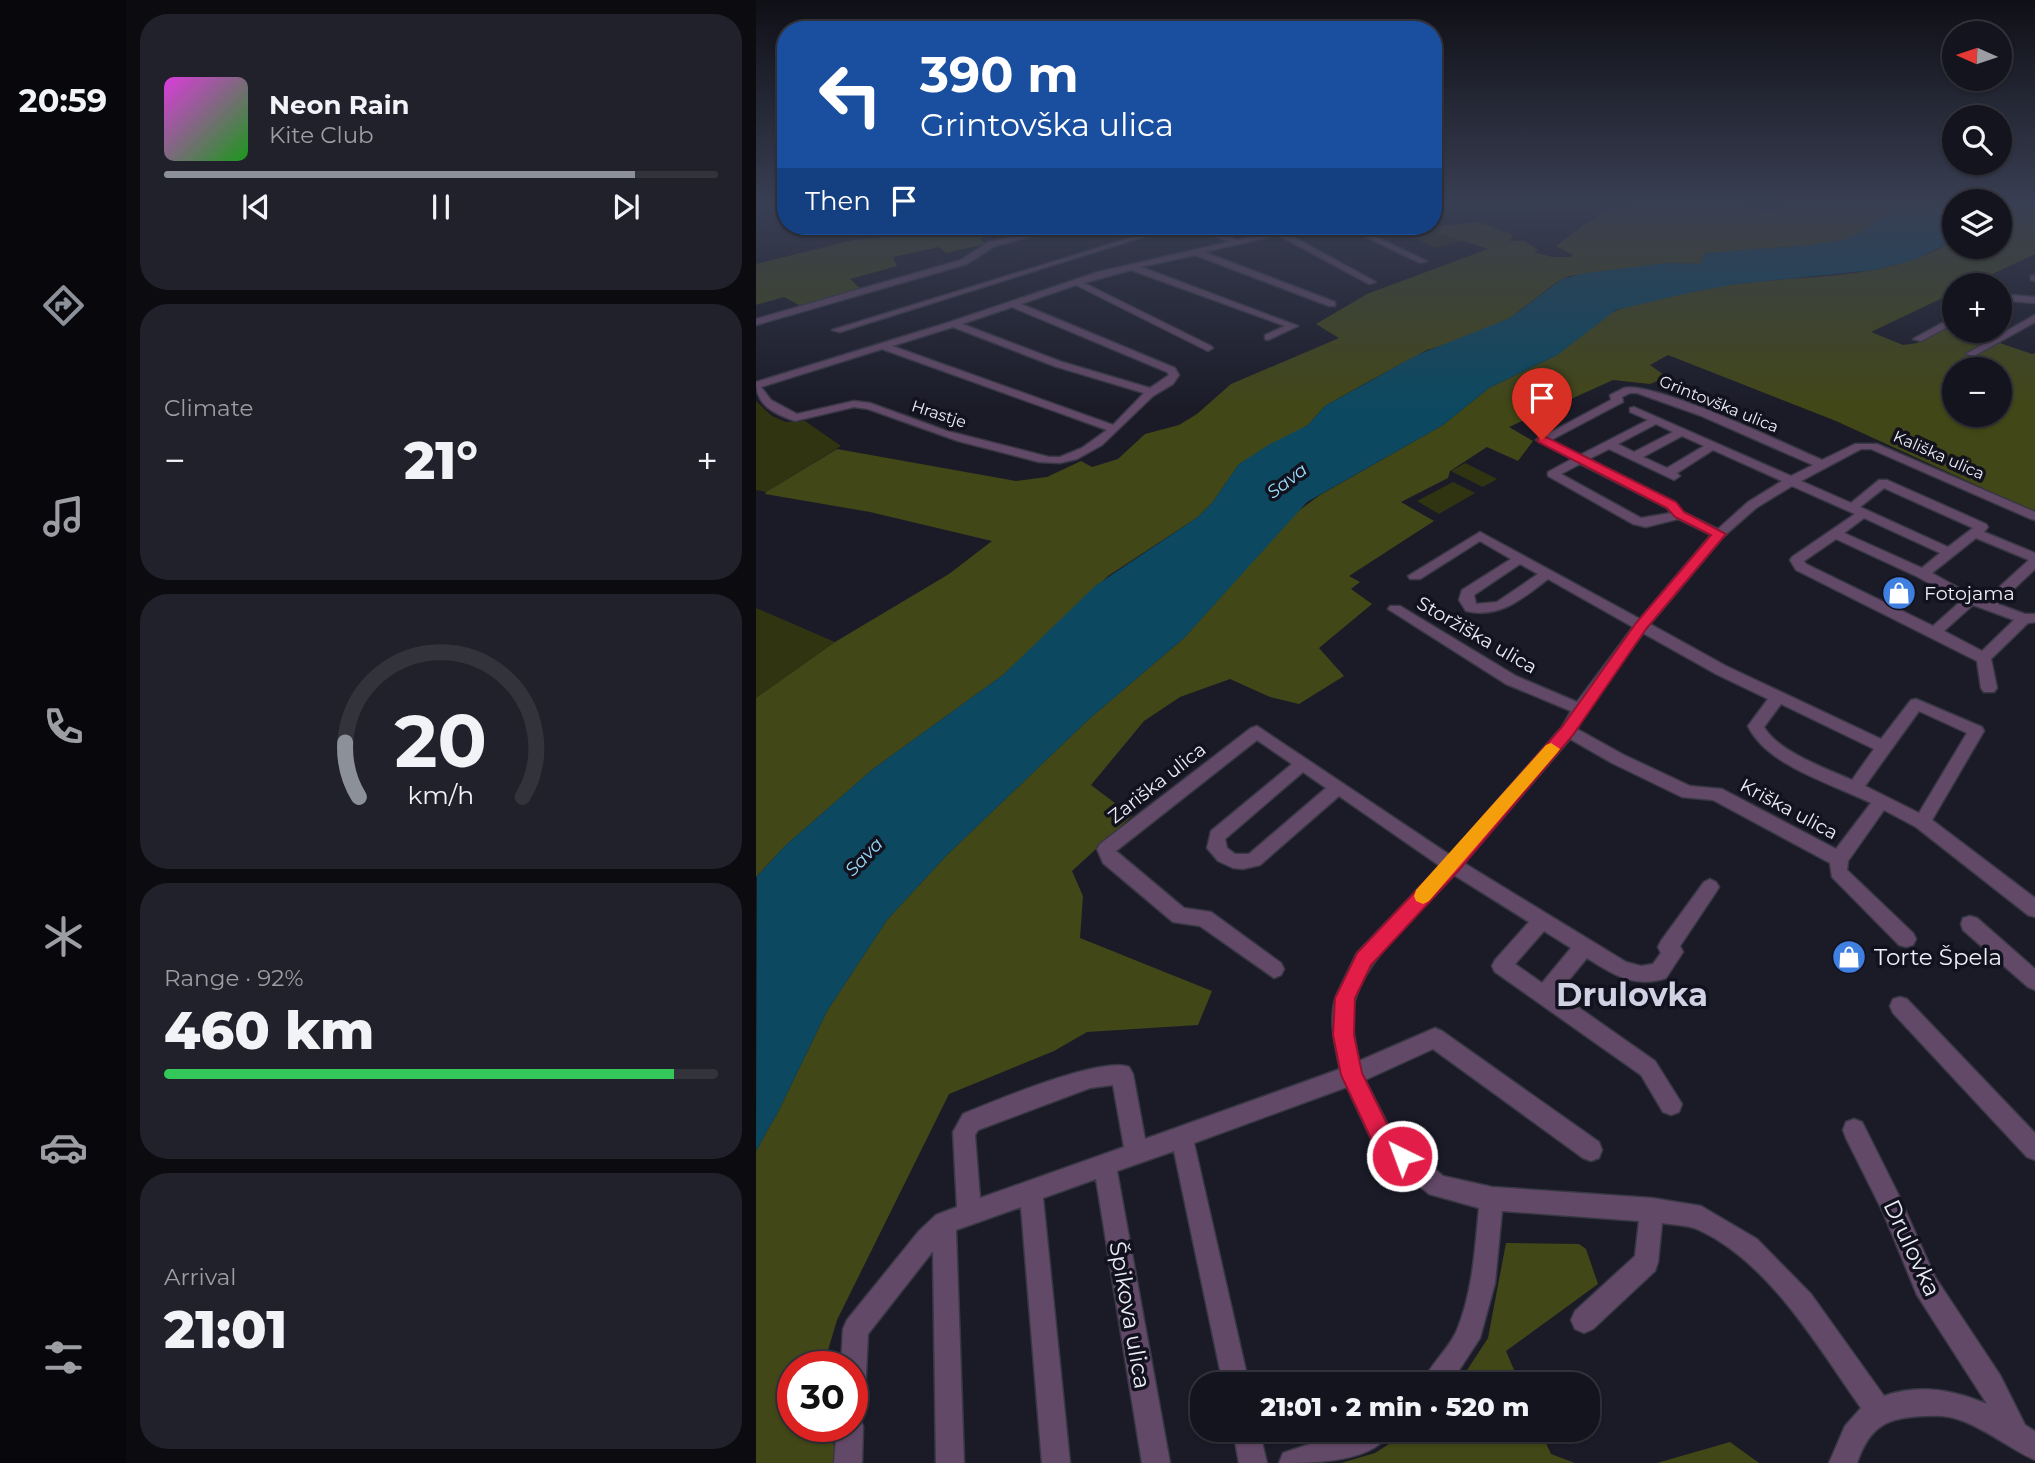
<!DOCTYPE html>
<meta charset="utf-8">
<style>
:root{--surface:#14141e;--page:#21212b;--text:#f1f3f6;--muted:#9d9ea4;--line:#33333c;--accent:#8c9099}
body{margin:0;font-family:Montserrat,sans-serif;background:var(--page);color:var(--text);height:100vh;display:flex;flex-direction:column;font-size:26px;white-space:nowrap}
*{box-sizing:border-box;margin:0}
p{font-size:23px;color:var(--muted)}
.icon{flex:none;width:38px;height:38px;fill:none;stroke:currentColor;stroke-width:2;stroke-linecap:round;stroke-linejoin:round}
.map{position:relative;flex:1;overflow:hidden}
.drawer{display:flex;flex-direction:column;gap:14px;padding:14px;background:#0b0b10;width:630px}
.drawer>*{flex:none}
.banner{position:absolute;left:21px;top:21px;width:665px;height:214px;border-radius:28px;box-shadow:0 2px 5px #0004,0 0 0 2px var(--line);background:#1a4fa0;color:#fff;overflow:hidden}
.needle{width:46px;rotate:273deg}
.tools{position:absolute;left:1186px;top:21px;display:grid;gap:14px}
.tools a{display:grid;place-items:center;width:70px;height:70px;border-radius:50%;background:var(--surface);box-shadow:0 2px 5px #0004,0 0 0 2px var(--line);font-size:35px}
.speed{position:absolute;left:21px;top:1351px;display:flex;gap:14px;font-size:35px;font-weight:700;text-align:center}
.speed>*{display:grid;place-content:center;width:91px;height:91px;border-radius:50%;background:var(--surface);box-shadow:0 2px 5px #0004,0 0 0 2px var(--line);line-height:1}
.speed .limit{border:10px solid #d22;background:#fff;color:#111}
.pin{position:absolute;display:grid;place-items:center;width:60px;height:60px;color:#fff;margin:-72px -30px;border-radius:50% 50% 50% 0;rotate:-45deg;box-shadow:0 0 7px #0007}
.pin .icon{rotate:45deg}
.me{position:absolute;width:77px;margin:-38px;rotate:318deg;stroke-linejoin:round;filter:drop-shadow(0 0 5px #0008)}
.turn{display:flex;align-items:center;gap:24px;height:147px;padding:0 28px;font-size:32px}
.turn .icon{width:91px;height:91px;stroke-width:2.5}
.turn b{display:block;font-size:49px;line-height:60px}
.then{display:flex;align-items:center;height:66px;padding:0 28px;background:#0003;gap:14px;font-size:26px}
.big{font-size:52px;font-weight:800;line-height:1.1}
.drawer .card{flex:1;display:flex;flex-direction:column;justify-content:center;gap:10px;min-width:0;padding:0 24px;border-radius:28px;background:var(--page)}
.drawer .dial{align-items:center;gap:0}
.dial svg{height:182px;overflow:visible;fill:none;stroke:var(--line);stroke-width:7;stroke-linecap:round;text-anchor:middle}
.dial text{fill:var(--text);stroke:none}
.song{display:flex;align-items:center;gap:21px}
.cover{width:84px;height:84px;border-radius:10px;background:linear-gradient(135deg,hsl(300 70% 55%),hsl(120 70% 35%))}
.played{height:7px;border-radius:4px;background:linear-gradient(90deg,var(--accent) 85%,var(--line) 85%)}
.keys{display:flex;justify-content:space-around;direction:ltr}
.heat{display:flex;justify-content:space-between;align-items:center;font-size:38px;direction:ltr}
.charge{height:10px;border-radius:5px;background:linear-gradient(90deg,#34c759 92%,var(--line) 0)}
.trip{position:absolute;left:434px;top:1372px;width:410px;height:70px;border-radius:28px;background:var(--surface);box-shadow:0 2px 5px #0004,0 0 0 2px var(--line);font-weight:800;line-height:70px;text-align:center}
main{display:flex;flex:1;min-height:0}
.menu{display:flex;flex-direction:column;width:126px;justify-content:space-around;align-items:center;background:#08080c;color:var(--muted)}
.menu .icon{width:49px;height:49px}
.menu .current{color:var(--accent)}
.menu b{font-size:32px;color:var(--text)}
.map>svg:first-child{display:block}
</style>
<main>
<nav class="menu">
<b>20:59</b>
<svg class="icon current" aria-label="directions" viewBox="0 0 24 24"><path d="M12 3l9 9-9 9-9-9zM9 14v-3h6M13 9l2 2-2 2"/></svg>
<svg class="icon" aria-label="music" viewBox="0 0 24 24"><path d="M9 18V5l10-2v13"/><circle cx="6" cy="18" r="3"/><circle cx="16" cy="16" r="3"/></svg>
<svg class="icon" aria-label="phone" viewBox="0 0 24 24"><path d="M5 4h4l2 5-3 2q2 4 5 5l2-3 5 2v4C11 20 4 13 5 4z"/></svg>
<svg class="icon" aria-label="climate" viewBox="0 0 24 24"><path d="M12 3v18M4 7l16 10M4 17L20 7"/></svg>
<svg class="icon" aria-label="car" viewBox="0 0 24 24"><path d="M5 17H2v-5l4-1 3-4h7l3 4 3 1v5h-3M9 17h6M6 11h13"/><circle cx="7" cy="17" r="2"/><circle cx="17" cy="17" r="2"/></svg>
<svg class="icon" aria-label="filters" viewBox="0 0 24 24"><path d="M4 7h16M4 17h16"/><circle cx="9" cy="7" r="2"/><circle cx="15" cy="17" r="2"/></svg>
</nav>
<section class="drawer">
<div class="card">
<div class="song"><i class="cover"></i><div><b>Neon Rain</b><p>Kite Club</p></div></div>
<div class="played"></div>
<div class="keys"><svg class="icon" aria-label="previous" viewBox="0 0 24 24"><path d="M18 5L8 12l10 7zM5 5v14"/></svg><svg class="icon" aria-label="pause" viewBox="0 0 24 24"><path d="M8 5v14M16 5v14"/></svg><svg class="icon" aria-label="next" viewBox="0 0 24 24"><path d="M6 5l10 7-10 7zM19 5v14"/></svg></div>
</div>
<div class="card"><p>Climate</p>
<div class="heat"><a>−</a><b class="big">21°</b><a>+</a></div>
</div>
<div class="card dial"><svg viewBox="0 0 100 80">
<path d="M14 69A42 42 0 1 1 86 69"/>
<path d="M14 69A42 42 0 0 1 8 45" stroke="#8c9099"/>
<text x="50" y="56" font-size="32" font-weight="700">20</text>
<text x="50" y="72" font-size="11">km/h</text>
</svg></div>
<div class="card"><p>Range · 92%</p><b class="big">460 km</b><div class="charge"></div></div>
<div class="card"><p>Arrival</p><b class="big">21:01</b></div>
</section>
<div class="map">
<svg width="1279" height="1463" viewBox="0 0 1279 1463">
<rect width="100%" height="100%" fill="#1b1b28"/>
<g fill="#303410">
<polygon points="686,226 683,230 706,241 680,248 653,235 676,231 672,228"/>
<polygon points="0,401 16,416 30,422 49,421 85,446 10,492 0,490"/>
<polygon points="709,463 741,479 727,487 695,471"/>
<polygon points="697,482 719,493 683,514 661,501"/>
<polygon points="0,608 79,642 0,698"/>
</g>
<g fill="#424717" fill-rule="evenodd">
<path d="M876,203C907,203 946,199 977,203C994,206 1008,215 1026,208L1024,203H1144L1104,233L1088,240L1046,246L949,253L944,264L911,263L813,276L801,282L754,318L702,341L671,350L608,384L569,406L552,425L483,464L456,503L442,517L352,576L247,675L117,769L30,845L0,877V698L79,642L193,574L236,541L114,512L9,494L10,492L81,449L260,481L291,477L325,461L336,467L362,459L389,434L423,425L441,414L475,384L583,338L560,324L611,294L732,249L683,233L686,226L723,222L757,235L754,241H769L782,250L778,252L796,257H815L817,255L800,246L829,224L841,220L839,217L863,205L872,206Z"/>
<path d="M1244,203H1279V254L1213,285H1199V292L1115,332L1147,345L1161,343L1199,324V331H1221L1242,338L1238,341L1276,354L1279,353V512L1080,421L912,355L894,365L911,377L894,384L857,380L753,427L777,441L762,461L731,447L694,471L692,478L645,502L678,521L593,576L604,582L595,589L616,604L563,648L588,676L543,704L514,697L474,679L424,697L388,721L335,785L376,816L316,871L327,896L324,938L456,991L442,1025L331,1032L298,1051L193,1094L81,1320L67,1367H37V1426H72L83,1463H0V1151L22,1112L71,1011L131,920L190,856L333,719L428,638L541,512L564,495L687,425L733,388L801,355L855,313L871,306C908,298 944,289 981,284C1055,274 1133,281 1199,240V247H1244ZM1199,369H1244V415H1199Z"/>
<polygon points="249,227 263,229 224,238 229,244 190,253 183,247 137,257 141,266 94,279 105,289 45,306 28,297 0,305 0,264 97,240"/>
<polygon points="750,1243 823,1244 830,1249 842,1284 750,1351 764,1384 702,1384 732,1338"/>
<polygon points="655,1430 784,1430 795,1454 819,1463 585,1463 619,1453"/>
<polygon points="974,1442 1003,1463 901,1463"/>
</g>
<polygon fill="#0c4960" points="1144,203 1199,203 1199,240 1158,260 1118,270 981,284 936,292 860,310 801,355 733,388 687,425 551,502 428,638 333,719 190,856 131,920 71,1011 22,1112 0,1151 1,876 30,845 117,769 247,675 339,586 442,517 456,503 483,464 514,444 552,425 569,406 661,355 754,318 806,279 829,273 911,263 944,264 949,253 1046,246 1088,240 1104,233"/>
<g fill="none" stroke-linecap="round" stroke-linejoin="round">
<g stroke="#383845" stroke-width="3">
<g id="minor">
<polygon points="303,226 316,226 239,246 211,264 0,325 0,319 205,260 233,242"/>
<path d="M413,226C438,226 459,229 481,240L521,230L556,226L530,233L620,282L613,284L522,235L448,252L579,302V306H573L439,255L385,267L542,326L512,340L509,339V335L529,326L375,270L328,283L455,346L457,348L452,351L320,285L265,304L419,368L423,375L417,384L397,396L346,445L321,459L304,463L283,462L202,441L112,409L98,407L39,421C18,414 0,405 0,382L194,322L342,272L473,242C450,231 430,228 406,231L84,332L76,330ZM256,307L411,372L413,375L394,388L306,362L206,324ZM197,327L298,366L388,393L357,425L136,346ZM126,349L351,430L326,448L304,457H293L191,431L114,403L98,401L41,414L15,400L5,387Z"/>
<polygon points="587,226 597,226 671,261 664,263"/>
<polygon points="1278,275 1279,281 1275,280 1275,276"/>
<polygon points="1244,294 1279,297 1279,303 1244,300"/>
<polygon points="1279,315 1279,322 1218,356 1210,354"/>
<polygon points="1199,316 1199,323 1165,341 1157,339"/>
<path d="M868,388C901,382 1029,444 1066,460L1099,444H1121L1279,512V520L1275,519L1115,449H1105L1045,481L1095,503L1123,480H1131L1230,524L1232,527L1228,532L1279,553V569L1242,604L1269,614H1279V622L1272,623L1235,659L1241,688L1238,692H1228L1225,688L1221,661L1040,570L1034,560L1036,557L1099,514L1036,486L1000,508L967,537L894,624L970,666L1125,739L1155,700L1160,699L1226,727L1228,731L1176,820L1279,898V917L1272,915L1160,827L1128,810L1092,861L1091,870L1157,933L1160,939L1157,945L1150,947L1143,945L1076,877L1074,863L957,800L926,797L856,763L814,739L708,863L870,962L885,966L897,964L905,953L902,947L905,941L948,882L954,879L960,882L963,887L960,892L924,946L927,952L910,978C879,989 856,974 831,958L802,993L899,1061L926,1104L923,1112L915,1115L907,1112L885,1075L739,972L736,966L739,960L773,922L698,875C668,908 613,955 600,997C593,1017 599,1041 603,1061L679,1028L686,1031L843,1142L846,1150L843,1158L835,1161L827,1158L677,1049L609,1080L636,1133L687,1176L736,1187L896,1198L945,1206L1001,1239L1055,1294L1128,1396C1163,1383 1198,1390 1231,1404L1161,1295L1127,1212L1090,1138L1087,1130L1090,1122L1098,1119L1106,1122L1143,1196L1179,1277L1244,1375L1269,1425L1279,1431V1460C1254,1449 1233,1431 1207,1421C1195,1416 1184,1415 1170,1416C1132,1417 1114,1425 1101,1463H1073L1089,1426L1105,1408C1061,1346 1014,1263 943,1230C933,1225 918,1225 906,1223L902,1262L899,1271L837,1329L828,1333L819,1329L815,1320L819,1311L879,1256L883,1221L746,1211L739,1283L724,1338L694,1384H666C674,1364 693,1349 701,1330C717,1291 719,1248 723,1208L673,1194L620,1149L591,1087L438,1143L493,1384H467L418,1151L361,1171L414,1463H386L340,1179L287,1198L314,1463H286L265,1207L200,1230L208,1463H180L177,1251L112,1334L109,1394L105,1403L96,1407V1367H85L87,1329L91,1320L163,1231L180,1215L201,1207L197,1132L207,1114C238,1101 346,1056 373,1067L377,1074L389,1139L584,1069C579,1045 571,1015 582,992L601,953L684,866L583,796L504,865L487,869L477,868L462,861L451,848L455,831L536,764L501,740L360,851L428,908L455,912L525,963L528,969L525,975L518,978L444,926L417,922L347,863L341,849L344,844L495,728L501,726L694,855L806,727L815,711L750,684L632,609L634,606H644L760,676L821,702L877,627L792,579C767,598 744,619 710,611L703,600L706,590L755,559L724,541L664,579H654L652,576L724,532L884,619L955,535L922,519L890,527L877,524L792,476V472L816,459L780,440L855,400L854,395ZM874,393H881L943,415L1057,465L1035,476L878,407L874,408V412L892,420L824,455L795,440L867,402L866,397ZM900,424L917,432L878,452L862,444ZM926,436L948,446L911,468L887,457ZM853,449L918,480L924,476L921,473L957,450L1026,481L992,502L962,529L927,512L919,502L833,459ZM824,464L911,508L915,513L885,518L805,474ZM1128,488L1217,528L1192,547L1104,507ZM1108,518L1184,553L1166,568L1088,533ZM1220,538L1273,560L1229,600L1219,597L1176,573ZM1080,539L1162,577L1205,601L1177,626L1050,564L1048,561ZM764,564L782,574L741,602L720,604L718,595ZM1217,605L1258,620L1226,651L1188,631ZM887,633L960,674L1012,699L992,726C1011,766 1077,784 1115,803L1080,849L966,789L934,786L868,755L821,729L830,712ZM1025,704L1118,749L1096,780C1071,769 1021,751 1008,727ZM1163,711L1211,733L1163,813L1109,786ZM547,772L570,788L493,854H479L471,848L469,839ZM788,931L815,948L786,983L759,964ZM357,1085L368,1147L224,1198L219,1135L222,1130L334,1088Z"/>
<polygon points="1214,916 1221,918 1279,969 1279,990 1272,987 1207,930 1205,924 1207,918"/>
<polygon points="1144,997 1151,999 1279,1133 1279,1160 1271,1157 1137,1013 1134,1006 1137,999"/>
<polygon points="96,1414 103,1417 107,1426 106,1463 78,1463 81,1426 96,1426"/>
<polygon points="477,1430 503,1430 511,1463 483,1463"/>
<path d="M596,1430H635C620,1463 556,1463 523,1463L527,1453Z"/>
</g>
</g>
<use href="#minor" fill="#634968" fill-rule="evenodd"/>
</g>
<linearGradient id="sky" x2="0" y2="1"><stop stop-color="#0f0f16"/><stop offset="0.5" stop-color="#393f53"/><stop offset="1" stop-color="#393f53" stop-opacity="0"/></linearGradient>
<rect width="1279" height="408" fill="url(#sky)"/>
<polygon fill="#e11d48" stroke="#92132f" stroke-width="2" points="782,437 790,437 920,502 928,512 970,534 890,629 817,735 703,870 615,965 599,998 598,1035 606,1073 636,1134 654,1148 657,1156 654,1164 646,1168 620,1149 585,1075 577,1035 579,998 582,992 601,953 690,859 806,727 880,623 955,535 919,517 911,508 782,442"/>
<polygon fill="#f59e0b" points="795,743 804,749 801,753 673,901 667,904 660,901 658,896 660,890 790,745"/>
<defs>
<g id="shop-disc" transform="scale(1.75)"><circle r="9.5" fill="#3f7fe0" stroke="#12121f"/><path d="M-5-2.5h2.3a2.7 3.5 0 0 1 5.4 0H5L5.5 6h-11ZM-1.5-2.5h3a1.5 2.3 0 0 0-3 0Z" fill="#fff"/></g>
</defs>
<g fill-rule="evenodd">
<use href="#shop-disc" x="1143" y="593"/>
<use href="#shop-disc" x="1093" y="957"/>
</g>
<g text-anchor="middle" dominant-baseline="central" stroke-width="7" stroke-linejoin="round" paint-order="stroke">
<g font-size="16" fill="#ededf7" stroke="#12121f">
<text transform="translate(963 404) rotate(22)">Grintovška ulica</text>
<text transform="translate(183 414) rotate(18)">Hrastje</text>
<text transform="translate(1183 455) rotate(24)">Kališka ulica</text>
</g>
<g font-size="18" font-style="italic" fill="#9bdefd" stroke="#12121f">
<text transform="translate(531 481) rotate(-37)">Sava</text>
<text transform="translate(108 857) rotate(-46)">Sava</text>
</g>
<g font-size="19" fill="#ededf7" stroke="#12121f" text-anchor="start">
<text x="1168" y="593">Fotojama</text>
</g>
<g font-size="19" fill="#ededf7" stroke="#12121f">
<text transform="translate(721 635) rotate(30)">Storžiška ulica</text>
<text transform="translate(401 783) rotate(-38)">Zariška ulica</text>
<text transform="translate(1033 809) rotate(28)">Kriška ulica</text>
</g>
<g font-size="23" fill="#ededf7" stroke="#12121f" text-anchor="start">
<text x="1118" y="957">Torte Špela</text>
</g>
<g font-size="23" fill="#ededf7" stroke="#12121f">
<text transform="translate(1156 1248) rotate(65)">Drulovka</text>
<text transform="translate(374 1315) rotate(80)">Špikova ulica</text>
</g>
<g font-size="32" font-weight="bold" fill="#d1d1e4" stroke="#12121f">
<text x="876" y="994">Drulovka</text>
</g>
</g>
</svg>
<div class="tools">
<a><svg class="needle" viewBox="-14 -14 28 28"><path d="M0-13l5 13h-10z" fill="#e53935"/><path d="M0 13l5-13h-10z" fill="#9d9ea4"/></svg></a>
<a><svg class="icon" aria-label="search" viewBox="0 0 24 24"><circle cx="10" cy="10" r="6"/><path d="M15 15l6 6"/></svg></a>
<a><svg class="icon" aria-label="layers" viewBox="0 0 24 24"><path d="M12 4l9 5-9 5-9-5zM3 14l9 5 9-5"/></svg></a>
<a>+</a>
<a>−</a>
</div>
<div class="speed"><div class="limit">30</div></div>
<div class="pin" style="left:786px;top:440px;background:#d93025"><svg class="icon" aria-label="arrive" viewBox="0 0 24 24"><path d="M6 21V4h12l-3 4 3 4H6"/></svg></div>
<svg class="me" style="left:646px;top:1156px" viewBox="-20 -20 40 40"><circle r="17" fill="#e11d48" stroke="#fff" stroke-width="3"/><path d="M0-11L8 9 0 5-8 9z" fill="#fff"/></svg>
<div class="trip">21:01 · 2 min · 520 m</div>
<div class="banner">
<div class="turn"><svg class="icon" aria-label="left" viewBox="0 0 24 24"><path d="M17 20v-9H6M10 6l-5 5 5 5"/></svg><div><b>390 m</b>Grintovška ulica</div></div>
<div class="then">Then<svg class="icon" aria-label="arrive" viewBox="0 0 24 24"><path d="M6 21V4h12l-3 4 3 4H6"/></svg></div>
</div>
</div>
</main>
